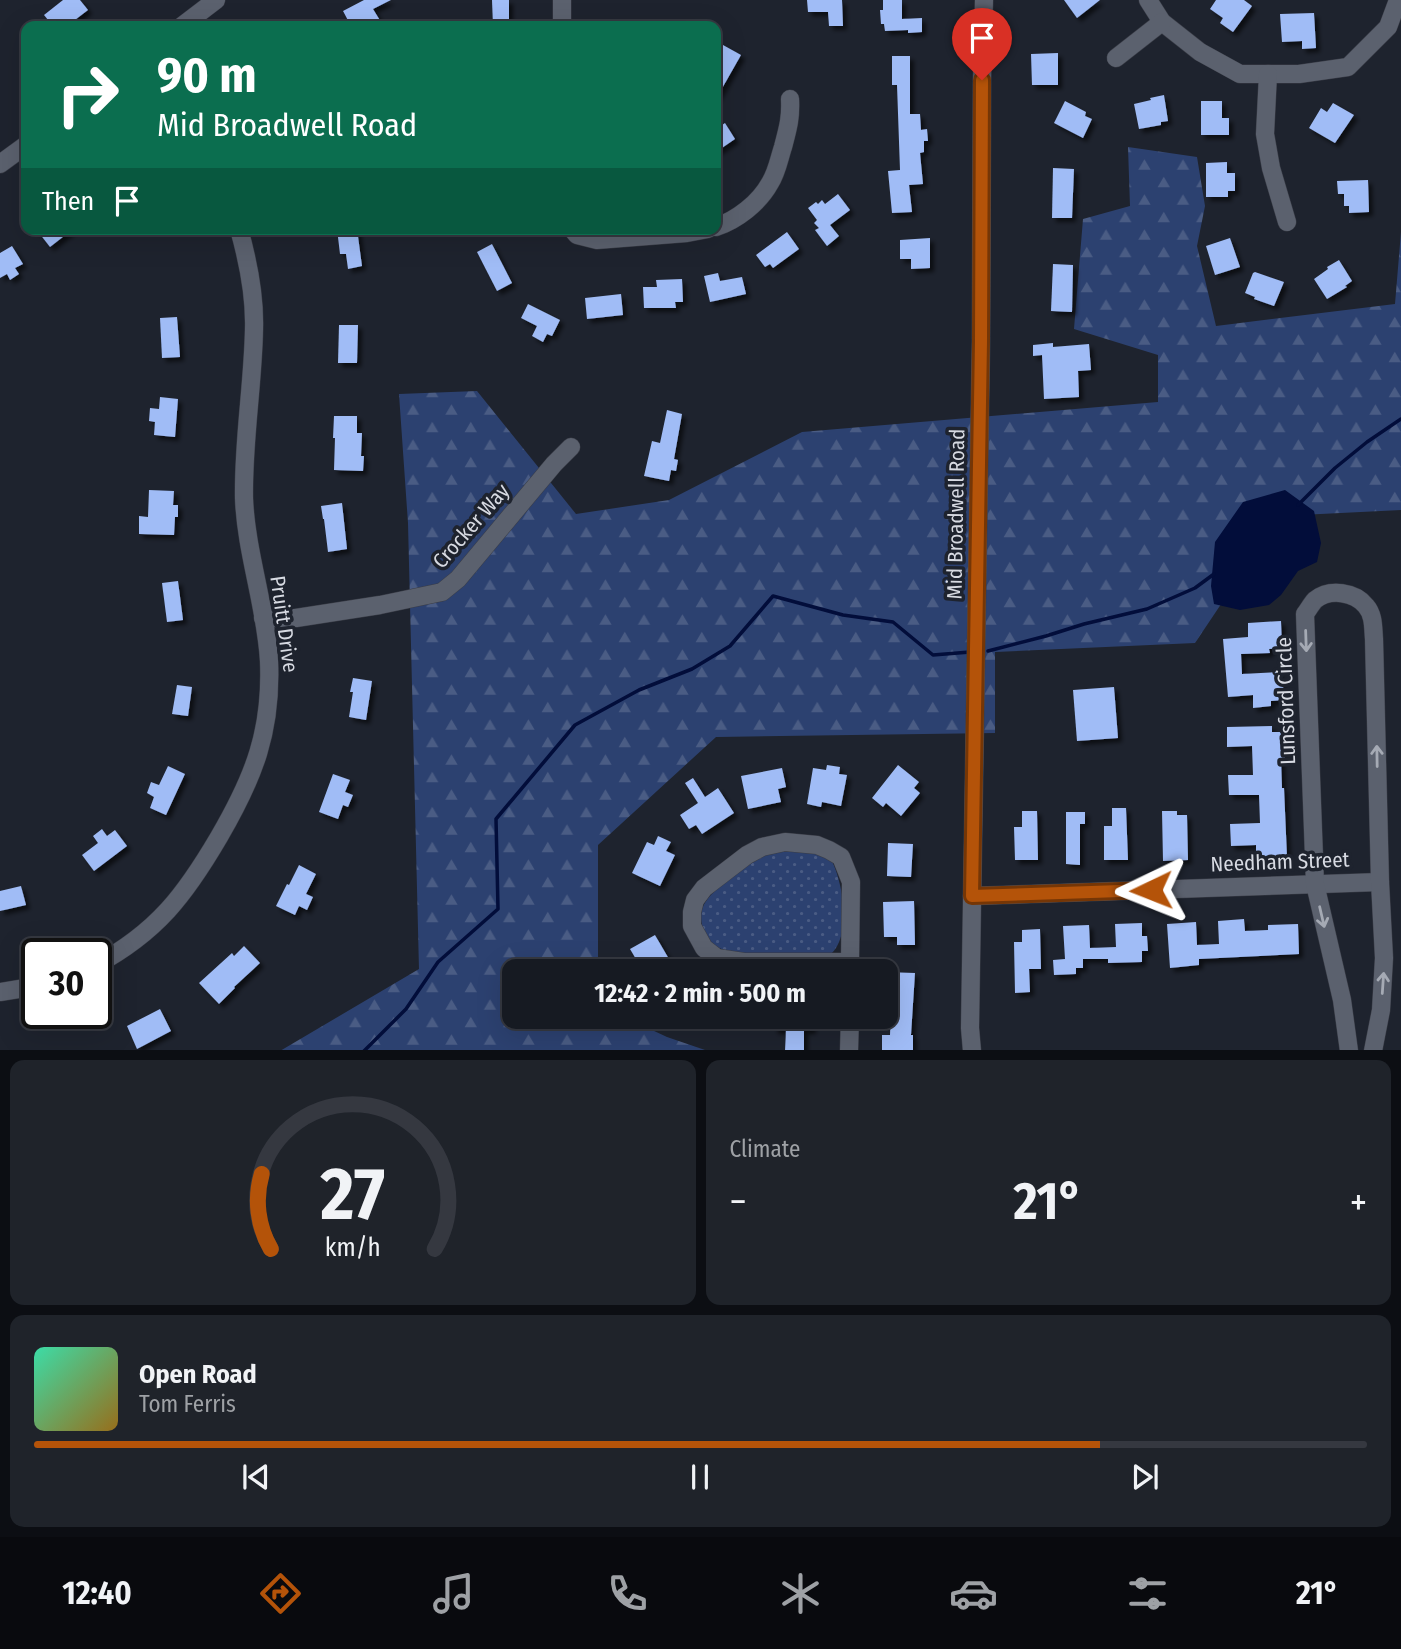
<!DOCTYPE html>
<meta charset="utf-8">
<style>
:root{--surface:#161a22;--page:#1f232a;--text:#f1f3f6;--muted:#9ea1a5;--line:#353840;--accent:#b45309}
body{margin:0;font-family:"Fira Sans Condensed",sans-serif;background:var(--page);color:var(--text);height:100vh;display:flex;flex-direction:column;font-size:26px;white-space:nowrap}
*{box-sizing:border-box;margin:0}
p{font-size:23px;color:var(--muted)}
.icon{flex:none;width:38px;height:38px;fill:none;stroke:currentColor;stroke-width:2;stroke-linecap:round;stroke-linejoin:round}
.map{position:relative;height:1050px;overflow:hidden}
.drawer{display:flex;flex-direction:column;gap:10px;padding:10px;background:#0c0e13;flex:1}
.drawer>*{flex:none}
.banner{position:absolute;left:21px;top:21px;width:700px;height:214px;border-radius:14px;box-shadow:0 7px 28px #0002,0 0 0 2px var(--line);background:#0b6e4f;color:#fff;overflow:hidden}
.speed{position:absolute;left:21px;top:938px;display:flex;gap:14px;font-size:35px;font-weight:700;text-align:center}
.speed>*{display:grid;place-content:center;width:91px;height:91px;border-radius:50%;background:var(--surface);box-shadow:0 7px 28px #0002,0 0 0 2px var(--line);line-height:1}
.speed .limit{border:4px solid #111;border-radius:10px;background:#fff;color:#111}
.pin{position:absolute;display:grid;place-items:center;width:60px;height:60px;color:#fff;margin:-72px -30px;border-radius:50% 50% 50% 0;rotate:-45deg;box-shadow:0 0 7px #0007}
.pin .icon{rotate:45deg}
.me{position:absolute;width:77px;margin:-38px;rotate:268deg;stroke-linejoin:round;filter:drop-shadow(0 0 5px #0008)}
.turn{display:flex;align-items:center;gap:24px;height:147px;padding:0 21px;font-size:32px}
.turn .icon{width:91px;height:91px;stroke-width:2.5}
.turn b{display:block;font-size:49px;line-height:60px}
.then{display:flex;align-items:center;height:66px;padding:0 21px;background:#0003;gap:14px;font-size:26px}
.big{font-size:52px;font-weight:700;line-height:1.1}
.drawer .card{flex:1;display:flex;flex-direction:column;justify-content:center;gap:10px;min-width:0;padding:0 24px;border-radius:14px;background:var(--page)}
.drawer .dial{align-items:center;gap:0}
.dial svg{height:182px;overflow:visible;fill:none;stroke:var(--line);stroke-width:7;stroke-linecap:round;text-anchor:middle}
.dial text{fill:var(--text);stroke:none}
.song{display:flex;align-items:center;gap:21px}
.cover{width:84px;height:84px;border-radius:10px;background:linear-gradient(135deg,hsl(160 70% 55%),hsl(40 70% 35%))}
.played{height:7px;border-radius:4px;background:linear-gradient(90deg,var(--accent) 80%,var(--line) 80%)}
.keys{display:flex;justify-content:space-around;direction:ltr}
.heat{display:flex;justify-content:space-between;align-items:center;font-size:38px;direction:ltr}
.drawer .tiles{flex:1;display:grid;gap:10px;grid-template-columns:1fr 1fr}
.card:last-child{grid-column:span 2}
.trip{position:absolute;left:502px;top:959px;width:396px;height:70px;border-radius:14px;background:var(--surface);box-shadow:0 7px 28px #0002,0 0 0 2px var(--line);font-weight:700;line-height:70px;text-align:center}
.dock{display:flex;height:112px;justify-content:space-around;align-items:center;background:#090a0e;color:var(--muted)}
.dock .icon{width:49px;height:49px}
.dock .on{color:var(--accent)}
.dock b{font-size:32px;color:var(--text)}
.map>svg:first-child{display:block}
</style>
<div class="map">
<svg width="1401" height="1051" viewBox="0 0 1401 1051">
<defs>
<pattern id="green-dots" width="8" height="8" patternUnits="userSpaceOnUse" patternTransform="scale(1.75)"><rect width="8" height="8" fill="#2c4170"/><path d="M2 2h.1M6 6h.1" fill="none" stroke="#4a5c84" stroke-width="1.8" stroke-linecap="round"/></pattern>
<pattern id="forest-firs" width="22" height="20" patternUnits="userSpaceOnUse" patternTransform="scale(1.75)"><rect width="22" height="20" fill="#2c4170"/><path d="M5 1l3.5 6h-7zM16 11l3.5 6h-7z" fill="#4a5c84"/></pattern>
<filter id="shadow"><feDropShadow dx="4" dy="4" stdDeviation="2" flood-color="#0009"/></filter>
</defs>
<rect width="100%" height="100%" fill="#1e232e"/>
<path fill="url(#green-dots)" d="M810,851L832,861C843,884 852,934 831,954L737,953C723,951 713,947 706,935C690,906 715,890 735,875C744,868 753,861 762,857C777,850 795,851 810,851Z"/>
<polygon fill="url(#forest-firs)" points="1128,147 1197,157 1205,206 1197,246 1216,326 1395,304 1401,232 1401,510 1280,516 1195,643 995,652 995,733 716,737 598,845 598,971 514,971 514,1017 624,1017 667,1037 705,1050 280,1051 419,969 408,523 399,394 477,391 576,514 669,500 802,432 1158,402 1158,355 1074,329 1083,219 1130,206"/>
<polygon fill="#020d3a" points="1285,490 1314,511 1321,543 1317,562 1298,571 1281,595 1269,605 1240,610 1214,604 1211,586 1215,542 1243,502"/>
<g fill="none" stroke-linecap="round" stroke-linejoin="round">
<g stroke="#020d3a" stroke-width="3.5">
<polyline points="1298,505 1335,468 1367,442 1401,419"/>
<polyline points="988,651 1046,636 1084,624 1147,609 1195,588 1214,574"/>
<polyline points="364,1051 406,1009 438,962 498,909 496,819 575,725 639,690 692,669 730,646 773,596 843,615 893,622 933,655 970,652"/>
</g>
</g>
<g fill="#a0bcf6" filter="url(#shadow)">
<polygon points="63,0 80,0 88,10 67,26 53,26 44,15"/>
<polygon points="364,0 391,0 373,9 381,22 374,26 367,26 364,21 355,26 351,26 343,11"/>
<polygon points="492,0 509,0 509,26 493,26"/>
<polygon points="807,0 842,0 843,26 829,26 828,12 808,12"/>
<polygon points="883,0 902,0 902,19 922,18 922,32 908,33 908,30 885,31 884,24 881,24 880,10 883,10"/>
<polygon points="1064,0 1100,0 1077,18"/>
<polygon points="1216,0 1244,0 1252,6 1233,32 1220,23 1223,18 1210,9"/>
<polygon points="1314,13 1316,48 1302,49 1302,41 1282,42 1280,14"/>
<polygon points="723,45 741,55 716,99 716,57"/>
<polygon points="1058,53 1058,85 1032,85 1031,54"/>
<polygon points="892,56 910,56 910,114 920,114 921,130 927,129 928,141 924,141 924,152 920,153 923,184 909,185 912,212 892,213 888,171 900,170 897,85 892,85"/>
<polygon points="1164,95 1168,121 1161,122 1161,125 1139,129 1134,104 1151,100 1150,98"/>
<polygon points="1065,101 1086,112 1085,116 1092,119 1083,138 1054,123"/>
<polygon points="1201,101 1222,101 1222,118 1229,118 1229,135 1201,135"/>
<polygon points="1333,103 1354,115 1335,143 1309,128 1321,108 1327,112"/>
<polygon points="725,123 735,139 716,152 716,129"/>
<polygon points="1227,162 1227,173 1235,173 1235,191 1228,191 1228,197 1206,197 1206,163"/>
<polygon points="1053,168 1074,169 1072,218 1052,218"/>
<polygon points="1368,180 1369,212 1349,213 1349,206 1344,206 1344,194 1338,194 1337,181"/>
<polygon points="838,194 850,210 830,225 839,236 827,246 815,230 819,228 814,223 817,220 808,208 816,202 818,204 822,200 825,204"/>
<polygon points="36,229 73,229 50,247"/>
<polygon points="337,229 357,229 362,266 348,269 346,254 340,254"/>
<polygon points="787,232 799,249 773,268 770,264 765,267 756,255"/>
<polygon points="930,238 930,268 911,269 911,259 900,259 900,240"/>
<polygon points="1230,238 1240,267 1215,275 1206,246"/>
<polygon points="492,244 512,283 497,291 477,252"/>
<polygon points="12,246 23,264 15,268 19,274 10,280 7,274 0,278 0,253"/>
<polygon points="1339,260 1352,281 1345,286 1347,287 1327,299 1314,279 1328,269 1327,267"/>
<polygon points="1053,264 1073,265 1072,312 1051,311"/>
<polygon points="1255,272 1284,282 1274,306 1254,299 1255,297 1245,293 1253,273"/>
<polygon points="718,273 720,281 742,277 746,294 710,302 704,276"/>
<polygon points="682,279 683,302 675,302 676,308 644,308 643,287 657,287 656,280"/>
<polygon points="621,294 623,315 587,319 585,298"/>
<polygon points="528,304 560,320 552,336 547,334 543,342 532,336 537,326 521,318"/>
<polygon points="177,317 180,357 162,358 160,318"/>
<polygon points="339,325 358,325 357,363 338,363"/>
<polygon points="1053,343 1053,347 1089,344 1091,370 1078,371 1079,397 1044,399 1042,355 1033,356 1033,345"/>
<polygon points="160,397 178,399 175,437 154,435 155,422 149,421 150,408 159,409"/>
<polygon points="667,410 682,414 674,459 678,460 676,471 671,470 669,481 644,476 652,441 660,443"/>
<polygon points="334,416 357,416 357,433 362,433 361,456 364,456 363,471 334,470 335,438 333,438"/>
<polygon points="149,490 174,491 173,505 178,505 178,517 175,517 174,535 139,534 139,516 148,517"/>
<polygon points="342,503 347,549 328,552 324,519 323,519 321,506"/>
<polygon points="178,581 183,620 167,622 162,583"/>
<polygon points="1281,621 1282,648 1269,649 1270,653 1241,654 1242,674 1279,672 1280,684 1283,684 1284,700 1271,701 1271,706 1253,708 1253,695 1228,697 1223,639 1248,637 1248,623"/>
<polygon points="353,678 372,681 366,720 349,717 353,692 350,692"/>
<polygon points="177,685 192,687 188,716 172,714"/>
<polygon points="1114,687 1118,738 1077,741 1073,690"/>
<polygon points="1272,726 1272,732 1284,732 1285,759 1281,759 1282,788 1284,788 1287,857 1256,858 1256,845 1231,846 1230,824 1260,823 1259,795 1229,795 1228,775 1253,775 1252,746 1227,747 1227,727"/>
<polygon points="827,765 840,767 839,774 847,775 841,806 822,802 821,807 807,804 813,768 826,770"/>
<polygon points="898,765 919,782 914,788 920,793 901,816 886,803 883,807 872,798"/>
<polygon points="168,766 185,774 166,815 150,808 154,797 147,793 151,782 159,785"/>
<polygon points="782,768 786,787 778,789 781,802 748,809 741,776"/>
<polygon points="333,774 350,780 345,792 353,795 348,807 343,805 338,819 319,812"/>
<polygon points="693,778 705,797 718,788 734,813 702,834 696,825 689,829 680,815 698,803 685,783"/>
<polygon points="1112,808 1126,808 1128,860 1104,860 1104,826 1112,826"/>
<polygon points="1022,811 1037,811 1038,860 1015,860 1014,827 1022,827"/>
<polygon points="1162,811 1177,811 1177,815 1187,815 1188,860 1163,861"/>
<polygon points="1066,812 1085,812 1085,824 1080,824 1080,865 1066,864"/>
<polygon points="102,829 107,836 115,830 127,846 94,871 82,855 98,843 93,836"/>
<polygon points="658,836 671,842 666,851 675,855 660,886 632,873 647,842 654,845"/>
<polygon points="888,843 913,844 911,877 887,876"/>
<polygon points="299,865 316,874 306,894 313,897 307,910 299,906 295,915 276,906 287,884 289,885"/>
<polygon points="21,886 26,905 0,911 0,891"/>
<polygon points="914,901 915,945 897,945 897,937 884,937 883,902"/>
<polygon points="1244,919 1245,931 1268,930 1268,925 1298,924 1299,954 1199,959 1199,965 1170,968 1167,924 1196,922 1197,945 1219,944 1218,921"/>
<polygon points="1142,923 1142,936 1147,936 1148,951 1142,951 1142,962 1108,963 1108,959 1083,959 1083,968 1076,968 1076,974 1054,975 1053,960 1065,959 1063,926 1089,925 1090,948 1116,947 1115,924"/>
<polygon points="1040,929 1041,969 1029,969 1030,992 1015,993 1014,942 1022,942 1022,930"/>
<polygon points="655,935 676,971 643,971 630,949"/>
<polygon points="244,946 260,963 234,987 235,988 219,1004 199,983 232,953 234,956"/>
<polygon points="886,972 915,973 911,1035 913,1035 913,1051 882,1051 882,1035 890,1035 891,1008 886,1008"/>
<polygon points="160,1009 171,1031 137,1049 127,1026"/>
<polygon points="774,1017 812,1017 812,1030 804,1030 804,1051 785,1051 786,1030 774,1030"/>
</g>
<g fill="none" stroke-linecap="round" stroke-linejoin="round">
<g stroke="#3a3d47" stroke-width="19">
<g id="minor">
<polyline points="562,0 562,26"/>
<polyline points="1148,0 1162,22 1200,52 1240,74 1299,74 1348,67 1388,27 1398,0"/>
<polyline points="182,26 216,0"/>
<polyline points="1116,58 1162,22"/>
<polyline points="1268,74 1265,134 1271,168 1287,222"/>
<polyline points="0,164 26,145"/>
<path d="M716,227C737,220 759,203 770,183C777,172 779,159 783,147C788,128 791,118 790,99"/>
<polyline points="572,229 577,235 597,240 687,233 708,229"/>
<polyline points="263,618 296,618 380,605 442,592 458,579 554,464 571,447"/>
<polyline points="972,896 1380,882"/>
<path d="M96,965C157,932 185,895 219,837C254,777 272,731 269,661C266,606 246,553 244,498C243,441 253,385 254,329C255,295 248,261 239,229"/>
<polyline points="850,971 850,962 851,882 841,857 829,850 817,845 785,842 762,847 747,855 704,888 695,900 692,912 692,926 704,948 717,958 744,962 850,962"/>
<polyline points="0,992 37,986"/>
<polyline points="849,1051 850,1017"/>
<polyline points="972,1051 970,1028 981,341 982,80 984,0"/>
<path d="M1349,1051L1342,1000L1315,884L1305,614C1308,610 1312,603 1315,600C1330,588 1355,592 1366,606C1374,615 1373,628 1374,639L1380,882L1384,958L1381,1010L1373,1051"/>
</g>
</g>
<use href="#minor" stroke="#5b616e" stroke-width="18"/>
</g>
<defs><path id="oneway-shaft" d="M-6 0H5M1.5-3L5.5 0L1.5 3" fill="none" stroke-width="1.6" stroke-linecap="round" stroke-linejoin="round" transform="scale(1.75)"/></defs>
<g stroke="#a5aab4">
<use href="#oneway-shaft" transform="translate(1306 641) rotate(88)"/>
<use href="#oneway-shaft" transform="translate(1377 756) rotate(-91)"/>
<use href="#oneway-shaft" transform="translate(1322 917) rotate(77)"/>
<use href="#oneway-shaft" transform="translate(1383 983) rotate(-86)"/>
</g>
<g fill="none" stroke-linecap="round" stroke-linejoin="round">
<g stroke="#753606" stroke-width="18">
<polyline id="route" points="982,80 981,341 972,896 1151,890"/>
</g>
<use href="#route" stroke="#b45309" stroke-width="12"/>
</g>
<g text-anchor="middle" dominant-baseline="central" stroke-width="7" stroke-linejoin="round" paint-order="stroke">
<g font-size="21" fill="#d7dae2" stroke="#1e232e">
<text transform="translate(956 514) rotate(-89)">Mid Broadwell Road</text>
<text transform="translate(471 526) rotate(-49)">Crocker Way</text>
<text transform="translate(284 624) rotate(82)">Pruitt Drive</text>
<text transform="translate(1286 701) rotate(-92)">Lunsford Circle</text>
<text transform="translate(1280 862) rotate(-2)">Needham Street</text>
</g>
</g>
</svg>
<div class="speed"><div class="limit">30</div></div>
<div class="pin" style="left:982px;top:80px;background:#d93025"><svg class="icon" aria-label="arrive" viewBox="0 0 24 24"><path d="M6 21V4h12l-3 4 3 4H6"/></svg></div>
<svg class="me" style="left:1151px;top:890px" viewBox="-20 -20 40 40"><path d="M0-17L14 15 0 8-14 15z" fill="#b45309" stroke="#fff" stroke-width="4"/></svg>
<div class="trip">12:42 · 2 min · 500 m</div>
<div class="banner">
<div class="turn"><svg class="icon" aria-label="right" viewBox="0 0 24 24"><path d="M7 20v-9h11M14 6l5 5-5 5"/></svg><div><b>90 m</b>Mid Broadwell Road</div></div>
<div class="then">Then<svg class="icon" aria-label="arrive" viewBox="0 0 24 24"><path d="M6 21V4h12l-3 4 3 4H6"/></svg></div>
</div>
</div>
<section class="drawer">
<div class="tiles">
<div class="card dial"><svg viewBox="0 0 100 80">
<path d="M14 69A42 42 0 1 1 86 69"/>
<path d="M14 69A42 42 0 0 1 10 36" stroke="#b45309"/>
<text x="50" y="56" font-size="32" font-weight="700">27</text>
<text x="50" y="72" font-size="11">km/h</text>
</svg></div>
<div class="card"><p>Climate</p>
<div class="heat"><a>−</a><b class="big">21°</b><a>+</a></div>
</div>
<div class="card">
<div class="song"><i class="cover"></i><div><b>Open Road</b><p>Tom Ferris</p></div></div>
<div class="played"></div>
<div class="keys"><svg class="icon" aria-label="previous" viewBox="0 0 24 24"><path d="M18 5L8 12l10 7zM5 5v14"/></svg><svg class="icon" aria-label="pause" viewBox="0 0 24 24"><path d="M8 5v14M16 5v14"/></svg><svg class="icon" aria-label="next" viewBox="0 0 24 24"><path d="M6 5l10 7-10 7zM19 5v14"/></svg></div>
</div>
</div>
</section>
<nav class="dock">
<b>12:40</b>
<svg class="icon on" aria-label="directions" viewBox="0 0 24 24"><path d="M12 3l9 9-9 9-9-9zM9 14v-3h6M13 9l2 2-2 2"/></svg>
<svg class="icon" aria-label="music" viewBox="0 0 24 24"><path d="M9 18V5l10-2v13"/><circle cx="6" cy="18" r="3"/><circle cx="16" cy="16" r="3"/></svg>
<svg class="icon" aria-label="phone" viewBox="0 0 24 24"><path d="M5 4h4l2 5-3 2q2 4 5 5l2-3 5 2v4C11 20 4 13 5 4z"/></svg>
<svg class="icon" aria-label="climate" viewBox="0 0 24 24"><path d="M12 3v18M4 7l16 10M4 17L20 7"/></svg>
<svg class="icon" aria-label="car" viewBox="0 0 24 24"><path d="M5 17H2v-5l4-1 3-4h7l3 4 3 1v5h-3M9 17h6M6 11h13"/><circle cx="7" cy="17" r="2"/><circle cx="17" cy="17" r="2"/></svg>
<svg class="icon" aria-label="filters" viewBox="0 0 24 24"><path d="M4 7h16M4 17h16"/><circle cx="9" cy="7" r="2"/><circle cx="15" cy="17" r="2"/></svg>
<b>21°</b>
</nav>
